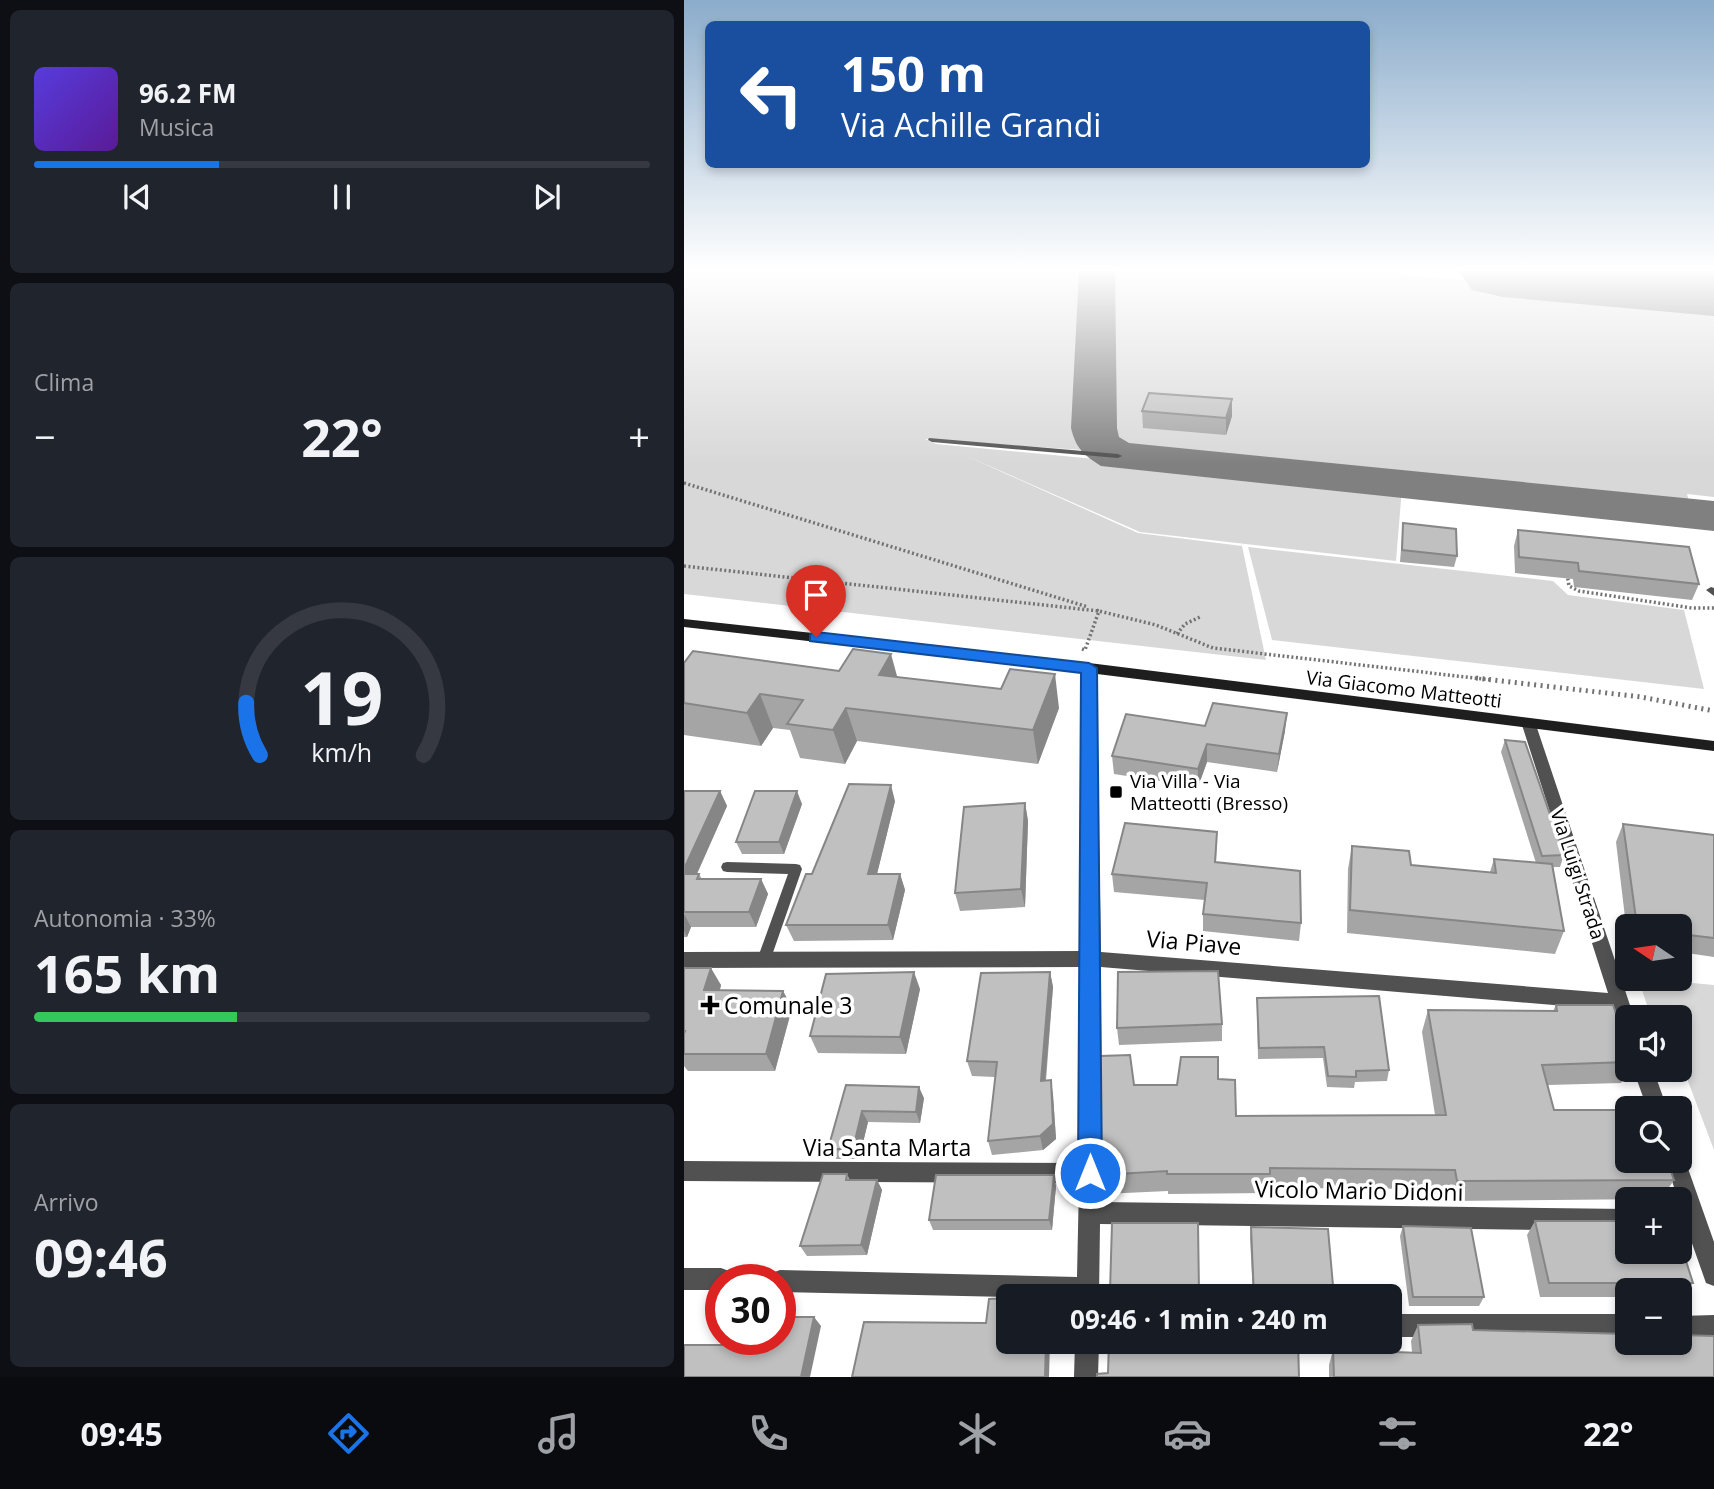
<!DOCTYPE html>
<html lang="it">
<meta charset="utf-8">
<style>
:root{--surface:#171b24;--page:#20242c;--text:#f1f3f6;--muted:#9ea1a6;--line:#363941;--accent:#1a73e8}
body{margin:0;font-family:"Open Sans",sans-serif;background:var(--page);color:var(--text);height:100vh;display:flex;flex-direction:column;font-size:26px;white-space:nowrap}
*{box-sizing:border-box;margin:0}
p{font-size:23px;color:var(--muted)}
.icon{flex:none;width:38px;height:38px;fill:none;stroke:currentColor;stroke-width:2;stroke-linecap:round;stroke-linejoin:round}
.map{position:relative;flex:1;overflow:hidden}
.panel{display:flex;flex-direction:column;gap:10px;padding:10px;background:#0d0f14;width:684px}
.panel>*{flex:none}
.guide{position:absolute;left:21px;top:21px;width:665px;height:147px;border-radius:10px;box-shadow:0 4px 10px #0003;background:#1a4fa0;color:#fff;overflow:hidden}
.needle{width:46px;rotate:283deg}
.tools{position:absolute;left:931px;top:914px;display:grid;gap:14px}
.tools a{display:grid;place-items:center;width:77px;height:77px;border-radius:10px;background:var(--surface);box-shadow:0 4px 10px #0003;font-size:35px}
.speed{position:absolute;left:21px;top:1264px;display:flex;gap:14px;font-size:35px;font-weight:700;text-align:center}
.speed>*{display:grid;place-content:center;width:91px;height:91px;border-radius:50%;background:var(--surface);box-shadow:0 4px 10px #0003;line-height:1}
.speed .limit{border:10px solid #d22;background:#fff;color:#111}
.pin{position:absolute;display:grid;place-items:center;width:60px;height:60px;color:#fff;margin:-72px -30px;border-radius:50% 50% 50% 0;rotate:-45deg;box-shadow:0 0 7px #0007}
.pin .icon{rotate:45deg}
.me{position:absolute;width:77px;margin:-38px;rotate:0deg;stroke-linejoin:round;filter:drop-shadow(0 0 5px #0008)}
.turn{display:flex;align-items:center;gap:24px;height:147px;padding:0 21px;font-size:32px}
.turn .icon{width:91px;height:91px;stroke-width:2.5}
.turn b{display:block;font-size:49px;line-height:60px}
.big{font-size:52px;font-weight:700;line-height:1.1}
.panel .widget{flex:1;display:flex;flex-direction:column;justify-content:center;gap:10px;min-width:0;padding:0 24px;border-radius:10px;background:var(--page)}
.panel .dial{align-items:center;gap:0}
.dial svg{height:182px;overflow:visible;fill:none;stroke:var(--line);stroke-width:7;stroke-linecap:round;text-anchor:middle}
.dial text{fill:var(--text);stroke:none}
.song{display:flex;align-items:center;gap:21px}
.cover{width:84px;height:84px;border-radius:10px;background:linear-gradient(135deg,hsl(250 70% 55%),hsl(270 70% 35%))}
.played{height:7px;border-radius:4px;background:linear-gradient(90deg,var(--accent) 30%,var(--line) 30%)}
.keys{display:flex;justify-content:space-around;direction:ltr}
.heat{display:flex;justify-content:space-between;align-items:center;font-size:38px;direction:ltr}
.charge{height:10px;border-radius:5px;background:linear-gradient(90deg,#34c759 33%,var(--line) 0)}
.trip{position:absolute;left:312px;top:1284px;width:406px;height:70px;border-radius:10px;background:var(--surface);box-shadow:0 4px 10px #0003;font-weight:700;line-height:70px;text-align:center}
.tab-bar{display:flex;height:112px;justify-content:space-around;align-items:center;background:#090b0e;color:var(--muted)}
.tab-bar .icon{width:49px;height:49px}
.tab-bar .selected{color:var(--accent)}
.tab-bar b{font-size:32px;color:var(--text)}
main{display:flex;flex:1;min-height:0}
.map>svg:first-child{display:block}
</style>
<main>
<section class="panel">
<div class="widget">
<div class="song"><i class="cover"></i><div><b>96.2 FM</b><p>Musica</p></div></div>
<div class="played"></div>
<div class="keys"><svg class="icon" aria-label="previous" viewBox="0 0 24 24"><path d="M18 5L8 12l10 7zM5 5v14"/></svg><svg class="icon" aria-label="pause" viewBox="0 0 24 24"><path d="M8 5v14M16 5v14"/></svg><svg class="icon" aria-label="next" viewBox="0 0 24 24"><path d="M6 5l10 7-10 7zM19 5v14"/></svg></div>
</div>
<div class="widget"><p>Clima</p>
<div class="heat"><a>−</a><b class="big">22°</b><a>+</a></div>
</div>
<div class="widget dial"><svg viewBox="0 0 100 80">
<path d="M14 69A42 42 0 1 1 86 69"/>
<path d="M14 69A42 42 0 0 1 8 46" stroke="#1a73e8"/>
<text x="50" y="56" font-size="32" font-weight="700">19</text>
<text x="50" y="72" font-size="11">km/h</text>
</svg></div>
<div class="widget"><p>Autonomia · 33%</p><b class="big">165 km</b><div class="charge"></div></div>
<div class="widget"><p>Arrivo</p><b class="big">09:46</b></div>
</section>
<div class="map">
<svg width="1030" height="1377" viewBox="0 0 1030 1377">
<rect width="100%" height="100%" fill="#fff"/>
<g fill="#d8d8d8">
<polygon points="0,271 404,271 398,450 241,439 252,444 718,488 712,561 456,532 278,454 454,533 558,546 582,660 0,594"/>
<polygon points="424,271 676,271 1030,302 1030,497 1003,494 1006,505 437,452 425,444 417,406 418,274"/>
<polygon points="564,547 869,581 884,595 1000,610 1020,689 588,640"/>
<polygon points="954,978 1030,985 1030,1150 996,1060 996,1017 967,1017"/>
</g>
<g fill="none" stroke-linecap="round" stroke-linejoin="round">
<path fill="#808080" fill-rule="evenodd" d="M395,271H431L433,428L435,437L445,443L1030,501V531L417,466C400,455 392,449 387,428Z"/>
<polygon fill="#808080" fill-rule="evenodd" points="775,271 1030,271 1030,316 819,297 788,290"/>
<g stroke="#737373" stroke-width="3.5" stroke-dasharray="2 2.5" stroke-linecap="butt">
<polyline points="0,483 404,607"/>
<polyline points="0,566 415,611 472,625 529,648 808,680"/>
<polyline points="883,574 885,586 895,591 1008,608 1030,608"/>
<polyline points="493,634 501,624 516,617"/>
<polyline points="398,649 401,650 415,611 412,610"/>
</g>
<polyline stroke="#737373" stroke-width="5" stroke-dasharray="2 4.5" stroke-linecap="butt" points="792,678 957,697 1030,711"/>
<g fill="#515151" fill-rule="evenodd">
<polygon points="245,438 434,454 438,456 434,458 248,442 244,440"/>
<polygon points="1027,587 1030,588 1030,596 1022,590"/>
<polygon points="43,862 112,864 116,865 118,869 85,964 80,966 75,964 73,960 104,874 43,872 39,871 37,867 39,863"/>
</g>
<g fill="#515151" fill-rule="evenodd">
<polygon points="405,663 412,668 417,952 924,993 838,725 845,720 852,725 950,1017 943,1017 943,1032 936,1029 929,1010 417,967 416,1202 943,1209 943,1231 416,1224 415,1297 324,1297 96,1292 96,1279 86,1279 88,1273 96,1270 393,1277 395,1183 0,1181 0,1161 395,1163 399,967 0,968 0,952 399,951 398,668"/>
<polygon points="949,1069 969,1069 983,1108 963,1108"/>
<polygon points="996,1152 1001,1160 1030,1242 1030,1286 1022,1283 1004,1232 996,1232 996,1199 994,1199 981,1160 996,1160"/>
<polygon points="0,1268 37,1268 45,1271 48,1279 37,1279 37,1290 0,1290"/>
<rect x="705" y="1314" width="238" height="23"/>
<polygon points="1030,1315 1030,1339 996,1338 996,1316"/>
<polygon points="391,1342 415,1342 414,1377 390,1377"/>
</g>
<polygon fill="#1e1e1e" fill-rule="evenodd" points="0,619 405,663 1030,741 1030,751 405,673 0,627"/>
</g>
<g fill="#a5a5a5">
<polygon points="548,399 548,416 542,435 459,428 458,411"/>
<polygon points="719,523 773,556 770,567 716,562"/>
<polygon points="834,530 1015,584 1008,600 890,587 889,579 831,573 830,546"/>
<polygon points="0,663 155,671 214,677 375,708 354,764 173,741 161,764 116,758 106,730 89,728 77,746 0,735"/>
<polygon points="521,726 601,731 593,772 523,762 514,787 430,774 428,756"/>
<polygon points="821,740 880,855 876,867 869,867 880,931 871,954 663,933 664,869 668,846 727,865 806,872 810,859 852,863 817,752"/>
<polygon points="0,791 36,791 43,806 13,874 15,874 18,879 77,879 84,894 72,927 7,927 3,937 0,937"/>
<polygon points="211,801 193,874 216,874 221,890 209,940 110,941 102,925 128,874"/>
<polygon points="341,803 344,821 341,907 276,911 271,893"/>
<polygon points="118,804 100,854 58,854 52,842"/>
<polygon points="939,824 1030,835 1030,957 996,952 996,926 943,926 943,934 932,842"/>
<polygon points="533,832 532,862 617,923 615,941 519,931 519,914 521,900 430,892 428,874"/>
<polygon points="0,968 37,985 36,990 99,991 108,1008 91,1071 4,1071 0,1066"/>
<polygon points="366,972 369,987 362,1081 369,1095 372,1139 359,1150 308,1155 304,1141 311,1077 288,1076 283,1061"/>
<polygon points="236,989 222,1054 134,1053 126,1036"/>
<polygon points="573,998 705,1070 703,1081 671,1082 670,1088 643,1087 639,1058 574,1059 573,1009"/>
<polygon points="872,1005 943,1045 943,1069 945,1069 937,1083 864,1085 870,1110 990,1180 977,1199 765,1201 763,1189 585,1188 584,1193 484,1194 484,1191 419,1194 416,1175 450,1085 493,1085 534,1079 552,1116 751,1115 738,1032 744,1010 869,1011"/>
<polygon points="538,1024 538,1041 435,1045 433,1028"/>
<polygon points="162,1085 240,1098 236,1123 184,1122 175,1159 150,1159 144,1149"/>
<polygon points="163,1174 166,1180 193,1180 198,1190 183,1255 123,1256 116,1246"/>
<polygon points="372,1186 368,1230 249,1230 245,1220"/>
<polygon points="851,1221 1009,1283 996,1296 996,1290 943,1290 943,1297 856,1297 843,1235"/>
<polygon points="514,1223 515,1297 427,1297 426,1292"/>
<polygon points="719,1226 800,1297 795,1306 725,1306 716,1236"/>
<polygon points="567,1227 650,1297 569,1297 566,1237"/>
<polygon points="734,1325 789,1330 1030,1377 645,1377 645,1365 649,1350 728,1352 727,1341"/>
</g>
<g fill="#868686">
<polygon points="548,399 548,416 542,435 542,418"/>
<polygon points="207,654 216,687 195,675"/>
<polygon points="371,674 375,708 354,764 349,730"/>
<polygon points="76,694 89,728 77,746 63,713"/>
<polygon points="162,708 173,741 161,764 149,730"/>
<polygon points="603,713 601,731 593,772 595,754"/>
<polygon points="523,744 523,762 514,787 514,769"/>
<polygon points="207,785 211,801 189,890 184,874"/>
<polygon points="36,791 43,806 6,889 0,878 0,869"/>
<polygon points="113,791 118,804 100,854 95,842"/>
<polygon points="341,803 344,821 341,907 337,889"/>
<polygon points="216,874 221,890 209,940 204,925"/>
<polygon points="77,879 84,894 72,927 65,912"/>
<polygon points="0,914 7,927 3,937 0,931"/>
<polygon points="27,968 37,985 31,1008 20,990"/>
<polygon points="230,972 236,989 222,1054 216,1037"/>
<polygon points="366,972 369,987 360,1096 357,1081"/>
<polygon points="99,991 108,1008 91,1071 82,1054"/>
<polygon points="367,1080 369,1095 372,1139 359,1150 356,1136"/>
<polygon points="235,1087 240,1098 236,1123 232,1112"/>
<polygon points="178,1111 184,1122 175,1159 169,1149"/>
<polygon points="370,1175 372,1186 368,1230 365,1220"/>
<polygon points="193,1180 198,1190 183,1255 177,1245"/>
<polygon points="130,1317 137,1326 126,1377 117,1377"/>
<polygon points="362,1342 366,1342 365,1377 361,1377"/>
</g>
<g fill="#c0c0c0" stroke="#868686" stroke-width="2">
<polygon points="465,393 548,399 542,418 458,411"/>
<polygon points="719,523 772,529 773,556 718,550"/>
<polygon points="834,530 1005,547 1015,584 895,571 894,563 835,557"/>
<polygon points="169,649 207,654 195,675 317,689 326,669 371,674 349,730 162,708 149,730 103,724 119,700 76,694 63,713 0,703 0,663 9,651 155,671"/>
<polygon points="529,703 603,713 595,754 523,744 514,769 428,756 442,714 521,726"/>
<polygon points="821,740 841,742 880,855 858,856"/>
<polygon points="165,784 207,785 184,874 216,874 204,925 102,925 122,874 128,874"/>
<polygon points="0,791 36,791 0,869"/>
<polygon points="71,791 113,791 95,842 52,842"/>
<polygon points="341,803 337,889 271,893 280,807"/>
<polygon points="441,823 533,832 531,862 616,871 617,923 519,914 523,883 428,874"/>
<polygon points="939,824 1030,835 1030,938 996,934 996,926 953,926"/>
<polygon points="668,846 725,851 727,865 812,873 810,859 868,864 880,931 666,910"/>
<polygon points="0,874 15,874 13,879 77,879 65,912 0,912"/>
<polygon points="0,968 27,968 20,990 99,991 82,1054 0,1054 0,1034 1,1031 0,1031"/>
<polygon points="534,971 538,1024 433,1028 434,972"/>
<polygon points="230,972 216,1037 126,1036 142,974"/>
<polygon points="366,972 357,1081 367,1080 369,1124 356,1136 304,1141 313,1062 283,1061 297,973"/>
<polygon points="695,996 705,1070 672,1071 672,1077 644,1076 640,1047 575,1048 573,998"/>
<polygon points="872,1005 929,1005 943,1045 943,1062 858,1065 870,1110 943,1110 943,1160 983,1160 990,1180 773,1181 771,1170 586,1168 586,1174 483,1174 483,1171 416,1175 416,1056 446,1055 450,1085 493,1085 497,1057 534,1057 534,1079 551,1080 552,1116 762,1115 744,1010 873,1011"/>
<polygon points="162,1085 235,1087 232,1112 178,1111 169,1149 144,1149"/>
<polygon points="139,1174 163,1174 162,1180 193,1180 177,1245 116,1246"/>
<polygon points="252,1175 370,1175 365,1220 245,1220"/>
<polygon points="851,1221 943,1221 943,1251 996,1251 996,1242 1009,1283 865,1283"/>
<polygon points="428,1223 514,1223 515,1293 426,1292"/>
<polygon points="719,1226 787,1228 800,1297 729,1297"/>
<polygon points="567,1227 644,1229 650,1297 570,1297"/>
<polygon points="324,1298 324,1342 362,1342 361,1377 168,1377 180,1322 302,1323 305,1299"/>
<polygon points="96,1317 130,1317 117,1377 0,1377 0,1345 73,1345 75,1339 96,1339"/>
<polygon points="788,1324 789,1330 943,1334 943,1342 996,1342 996,1335 1030,1336 1030,1377 650,1377 649,1350 737,1353 734,1325"/>
<polygon points="425,1342 614,1342 615,1377 413,1377 413,1374 424,1373"/>
</g>
<linearGradient id="sky" x2="0" y2="1"><stop stop-color="#8baccb"/><stop offset="0.58" stop-color="#fff"/><stop offset="1" stop-color="#fff" stop-opacity="0"/></linearGradient>
<rect width="1030" height="464" fill="url(#sky)"/>
<polygon fill="#1a73e8" stroke="#114b97" stroke-width="2" points="132,632 405,663 413,668 418,1173 415,1181 406,1185 398,1181 394,1173 397,673 126,641 126,634"/>
<g fill="#000" stroke="#fff" stroke-width="2.5">
<rect x="425" y="785" width="14" height="14" rx="3.5"/>
<path d="M22.5 994.5h7v7h7v7h-7v7h-7v-7h-7v-7h7z"/>
</g>
<g text-anchor="middle" dominant-baseline="central" stroke-width="7" stroke-linejoin="round" paint-order="stroke">
<g font-size="19" fill="#000" stroke="#fff">
<text transform="translate(720 689) rotate(7)">Via Giacomo Matteotti</text>
<text transform="translate(894 874) rotate(72)">Via Luigi Strada</text>
</g>
<g font-size="19" fill="#000" stroke="#fff" text-anchor="start">
<text x="446" y="781">Via Villa - Via<tspan x="446" dy="22">Matteotti (Bresso)</tspan></text>
</g>
<g font-size="23" fill="#000" stroke="#fff">
<text transform="translate(510 942) rotate(5)">Via Piave</text>
<text x="203" y="1147">Via Santa Marta</text>
<text transform="translate(675 1190) rotate(1)">Vicolo Mario Didoni</text>
</g>
<g font-size="23" fill="#000" stroke="#fff" text-anchor="start">
<text x="40" y="1005">Comunale 3</text>
</g>
</g>
</svg>
<div class="tools">
<a><svg class="needle" viewBox="-14 -14 28 28"><path d="M0-13l5 13h-10z" fill="#e53935"/><path d="M0 13l5-13h-10z" fill="#9ea1a6"/></svg></a>
<a><svg class="icon" aria-label="sound" viewBox="0 0 24 24"><path d="M4 9h4l5-4v14l-5-4H4zM17 9q2 3 0 6"/></svg></a>
<a><svg class="icon" aria-label="search" viewBox="0 0 24 24"><circle cx="10" cy="10" r="6"/><path d="M15 15l6 6"/></svg></a>
<a>+</a>
<a>−</a>
</div>
<div class="speed"><div class="limit">30</div></div>
<div class="pin" style="left:132px;top:637px;background:#d93025"><svg class="icon" aria-label="arrive" viewBox="0 0 24 24"><path d="M6 21V4h12l-3 4 3 4H6"/></svg></div>
<svg class="me" style="left:406px;top:1173px" viewBox="-20 -20 40 40"><circle r="17" fill="#1a73e8" stroke="#fff" stroke-width="3"/><path d="M0-11L8 9 0 5-8 9z" fill="#fff"/></svg>
<div class="trip">09:46 · 1 min · 240 m</div>
<div class="guide">
<div class="turn"><svg class="icon" aria-label="left" viewBox="0 0 24 24"><path d="M17 20v-9H6M10 6l-5 5 5 5"/></svg><div><b>150 m</b>Via Achille Grandi</div></div>
</div>
</div>
</main>
<nav class="tab-bar">
<b>09:45</b>
<svg class="icon selected" aria-label="directions" viewBox="0 0 24 24"><path d="M12 3l9 9-9 9-9-9zM9 14v-3h6M13 9l2 2-2 2"/></svg>
<svg class="icon" aria-label="music" viewBox="0 0 24 24"><path d="M9 18V5l10-2v13"/><circle cx="6" cy="18" r="3"/><circle cx="16" cy="16" r="3"/></svg>
<svg class="icon" aria-label="phone" viewBox="0 0 24 24"><path d="M5 4h4l2 5-3 2q2 4 5 5l2-3 5 2v4C11 20 4 13 5 4z"/></svg>
<svg class="icon" aria-label="climate" viewBox="0 0 24 24"><path d="M12 3v18M4 7l16 10M4 17L20 7"/></svg>
<svg class="icon" aria-label="car" viewBox="0 0 24 24"><path d="M5 17H2v-5l4-1 3-4h7l3 4 3 1v5h-3M9 17h6M6 11h13"/><circle cx="7" cy="17" r="2"/><circle cx="17" cy="17" r="2"/></svg>
<svg class="icon" aria-label="filters" viewBox="0 0 24 24"><path d="M4 7h16M4 17h16"/><circle cx="9" cy="7" r="2"/><circle cx="15" cy="17" r="2"/></svg>
<b>22°</b>
</nav>
